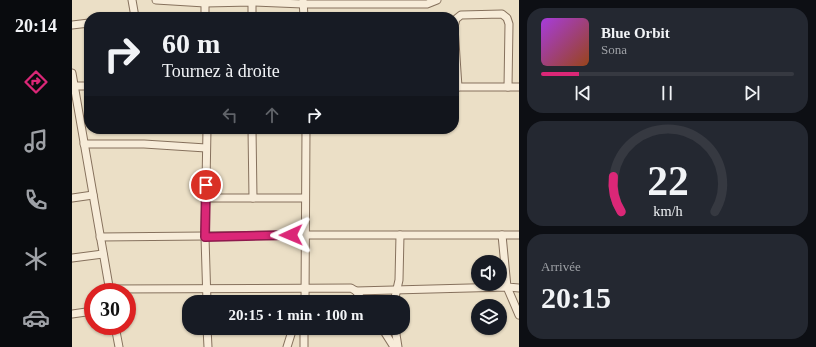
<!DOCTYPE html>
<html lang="fr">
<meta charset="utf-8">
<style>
:root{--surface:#171b24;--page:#242831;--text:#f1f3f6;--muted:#9ea1a6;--line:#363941;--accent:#db2777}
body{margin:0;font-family:Georgia,serif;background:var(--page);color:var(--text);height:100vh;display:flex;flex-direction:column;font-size:15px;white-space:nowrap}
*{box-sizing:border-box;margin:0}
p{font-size:13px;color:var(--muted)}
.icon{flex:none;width:22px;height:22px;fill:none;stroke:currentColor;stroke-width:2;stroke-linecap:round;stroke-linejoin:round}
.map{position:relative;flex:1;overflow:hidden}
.drawer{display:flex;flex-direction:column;gap:8px;padding:8px;background:#0d0f14;width:297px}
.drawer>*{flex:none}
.banner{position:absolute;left:12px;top:12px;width:375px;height:122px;border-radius:16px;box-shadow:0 1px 3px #0004;background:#171b24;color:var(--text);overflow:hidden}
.tools{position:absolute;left:399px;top:255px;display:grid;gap:8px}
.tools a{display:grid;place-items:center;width:36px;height:36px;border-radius:50%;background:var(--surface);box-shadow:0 1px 3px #0004;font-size:20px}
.speed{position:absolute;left:12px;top:283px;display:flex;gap:8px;font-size:20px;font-weight:700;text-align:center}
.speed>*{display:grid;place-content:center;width:52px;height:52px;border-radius:50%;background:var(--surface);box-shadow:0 1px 3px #0004;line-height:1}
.speed .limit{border:6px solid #d22;background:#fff;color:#111}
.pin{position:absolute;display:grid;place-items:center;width:34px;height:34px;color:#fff;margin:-17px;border:2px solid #fff;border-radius:50%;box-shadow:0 1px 4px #0007}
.me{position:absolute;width:44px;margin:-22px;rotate:269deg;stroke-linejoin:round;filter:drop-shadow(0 0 3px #0008)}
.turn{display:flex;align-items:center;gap:14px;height:84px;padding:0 12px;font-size:18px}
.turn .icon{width:52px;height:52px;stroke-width:2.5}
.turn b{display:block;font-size:28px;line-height:34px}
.lanes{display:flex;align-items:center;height:38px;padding:0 12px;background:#0003;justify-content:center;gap:20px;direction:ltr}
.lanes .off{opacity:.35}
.big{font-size:30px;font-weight:600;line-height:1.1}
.drawer .tile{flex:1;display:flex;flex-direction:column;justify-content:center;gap:6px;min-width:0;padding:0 14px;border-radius:16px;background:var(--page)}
.drawer .dial{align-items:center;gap:0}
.dial svg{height:104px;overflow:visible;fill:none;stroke:var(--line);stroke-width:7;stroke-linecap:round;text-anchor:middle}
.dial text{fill:var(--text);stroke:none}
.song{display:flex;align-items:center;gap:12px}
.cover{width:48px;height:48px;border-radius:6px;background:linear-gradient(135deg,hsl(280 70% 55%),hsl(20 70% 35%))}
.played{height:4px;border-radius:2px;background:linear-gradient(90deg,var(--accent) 15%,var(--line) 15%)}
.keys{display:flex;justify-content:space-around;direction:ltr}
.trip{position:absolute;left:110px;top:295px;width:228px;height:40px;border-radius:16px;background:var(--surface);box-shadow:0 1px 3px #0004;font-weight:600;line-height:40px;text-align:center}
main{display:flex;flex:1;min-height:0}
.dock{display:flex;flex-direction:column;width:72px;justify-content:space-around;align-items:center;background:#090b0e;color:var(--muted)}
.dock .icon{width:28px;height:28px}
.dock .selected{color:var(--accent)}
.dock b{font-size:18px;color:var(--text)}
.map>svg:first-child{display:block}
</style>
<main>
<nav class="dock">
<b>20:14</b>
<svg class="icon selected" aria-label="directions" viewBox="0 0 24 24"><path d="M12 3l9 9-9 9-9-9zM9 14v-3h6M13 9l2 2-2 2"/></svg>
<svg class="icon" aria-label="music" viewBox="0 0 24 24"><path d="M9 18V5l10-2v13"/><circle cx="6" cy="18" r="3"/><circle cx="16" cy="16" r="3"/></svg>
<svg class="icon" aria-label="phone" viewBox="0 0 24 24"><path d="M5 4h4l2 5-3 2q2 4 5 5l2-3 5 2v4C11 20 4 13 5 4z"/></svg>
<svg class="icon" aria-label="climate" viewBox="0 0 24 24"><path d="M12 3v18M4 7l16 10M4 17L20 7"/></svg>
<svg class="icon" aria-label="car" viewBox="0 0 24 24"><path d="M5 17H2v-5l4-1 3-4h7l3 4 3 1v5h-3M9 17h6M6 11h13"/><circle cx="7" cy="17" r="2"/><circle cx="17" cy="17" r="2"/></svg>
</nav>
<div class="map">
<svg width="447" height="347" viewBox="0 0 447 347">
<rect width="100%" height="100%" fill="#ebdfc6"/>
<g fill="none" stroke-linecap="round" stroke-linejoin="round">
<g stroke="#86715d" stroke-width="9">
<g id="minor">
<polyline points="60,0 63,17"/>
<polyline points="84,0 133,3 180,2 231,4 355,4 365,0"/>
<polyline points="231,0 232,17"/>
<polyline points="133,17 133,3"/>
<polyline points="180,17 180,2"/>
<polyline points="0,25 17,23"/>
<polyline points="0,73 38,292"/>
<polyline points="0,86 17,86"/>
<polyline points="382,87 447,87"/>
<polyline points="386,87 382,27 384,19 389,15 430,14 435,18 437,24 436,87"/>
<polyline points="180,129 181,198"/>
<polyline points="12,144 72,144 134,148"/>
<polyline points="0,198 21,195"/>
<polyline points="134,198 233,198"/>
<polyline points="430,235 435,287 447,288"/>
<polyline points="28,237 233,235 447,235"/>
<polyline points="0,258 31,254"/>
<polyline points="37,289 279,288 284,291 292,302"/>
<polyline points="284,291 435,287 447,315"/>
<polyline points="135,302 133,237 135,129"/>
<polyline points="233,302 234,129"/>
<polyline points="322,302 327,280 328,235"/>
<polyline points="0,314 21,311"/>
<polyline points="43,326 47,347"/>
<polyline points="135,328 136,347"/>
<polyline points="310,328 322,347"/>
<polyline points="323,328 326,347"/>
<polyline points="215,347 221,328"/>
<polyline points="232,347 232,328"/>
</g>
</g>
<use href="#minor" stroke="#f7ecd9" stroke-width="7"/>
</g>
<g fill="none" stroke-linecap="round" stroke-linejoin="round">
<g stroke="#8e194d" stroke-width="10">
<polyline id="route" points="134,185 133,237 219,235"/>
</g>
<use href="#route" stroke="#db2777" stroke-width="7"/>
</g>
</svg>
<div class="tools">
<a><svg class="icon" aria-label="sound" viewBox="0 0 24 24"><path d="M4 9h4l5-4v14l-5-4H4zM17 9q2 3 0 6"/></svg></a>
<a><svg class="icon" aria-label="layers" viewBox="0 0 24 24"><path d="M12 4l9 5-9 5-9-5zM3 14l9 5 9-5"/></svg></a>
</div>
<div class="speed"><div class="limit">30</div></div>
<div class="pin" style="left:134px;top:185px;background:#d93025"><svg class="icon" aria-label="arrive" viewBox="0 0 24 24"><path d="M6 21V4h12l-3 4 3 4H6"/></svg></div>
<svg class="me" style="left:219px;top:235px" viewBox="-20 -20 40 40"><path d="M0-17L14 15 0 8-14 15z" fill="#db2777" stroke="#fff" stroke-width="4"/></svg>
<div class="trip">20:15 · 1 min · 100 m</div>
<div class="banner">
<div class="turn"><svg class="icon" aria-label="right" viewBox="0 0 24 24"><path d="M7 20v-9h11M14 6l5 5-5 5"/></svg><div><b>60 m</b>Tournez à droite</div></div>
<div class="lanes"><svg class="icon off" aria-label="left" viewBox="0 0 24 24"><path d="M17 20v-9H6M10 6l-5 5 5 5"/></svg><svg class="icon off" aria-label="ahead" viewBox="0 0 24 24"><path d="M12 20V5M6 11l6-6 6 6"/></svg><svg class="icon" aria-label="right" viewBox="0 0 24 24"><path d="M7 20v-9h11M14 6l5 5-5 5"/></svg></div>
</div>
</div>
<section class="drawer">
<div class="tile">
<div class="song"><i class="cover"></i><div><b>Blue Orbit</b><p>Sona</p></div></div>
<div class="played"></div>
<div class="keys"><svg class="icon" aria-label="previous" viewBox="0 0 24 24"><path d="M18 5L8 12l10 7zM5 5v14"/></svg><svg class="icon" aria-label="pause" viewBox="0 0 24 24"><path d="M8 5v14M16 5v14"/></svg><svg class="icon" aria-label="next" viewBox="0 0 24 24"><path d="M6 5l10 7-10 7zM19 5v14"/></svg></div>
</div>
<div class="tile dial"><svg viewBox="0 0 100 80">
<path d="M14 69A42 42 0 1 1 86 69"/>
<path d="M14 69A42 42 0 0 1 8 42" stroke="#db2777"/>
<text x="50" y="56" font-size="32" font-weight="700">22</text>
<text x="50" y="72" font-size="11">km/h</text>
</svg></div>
<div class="tile"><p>Arrivée</p><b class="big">20:15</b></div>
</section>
</main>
